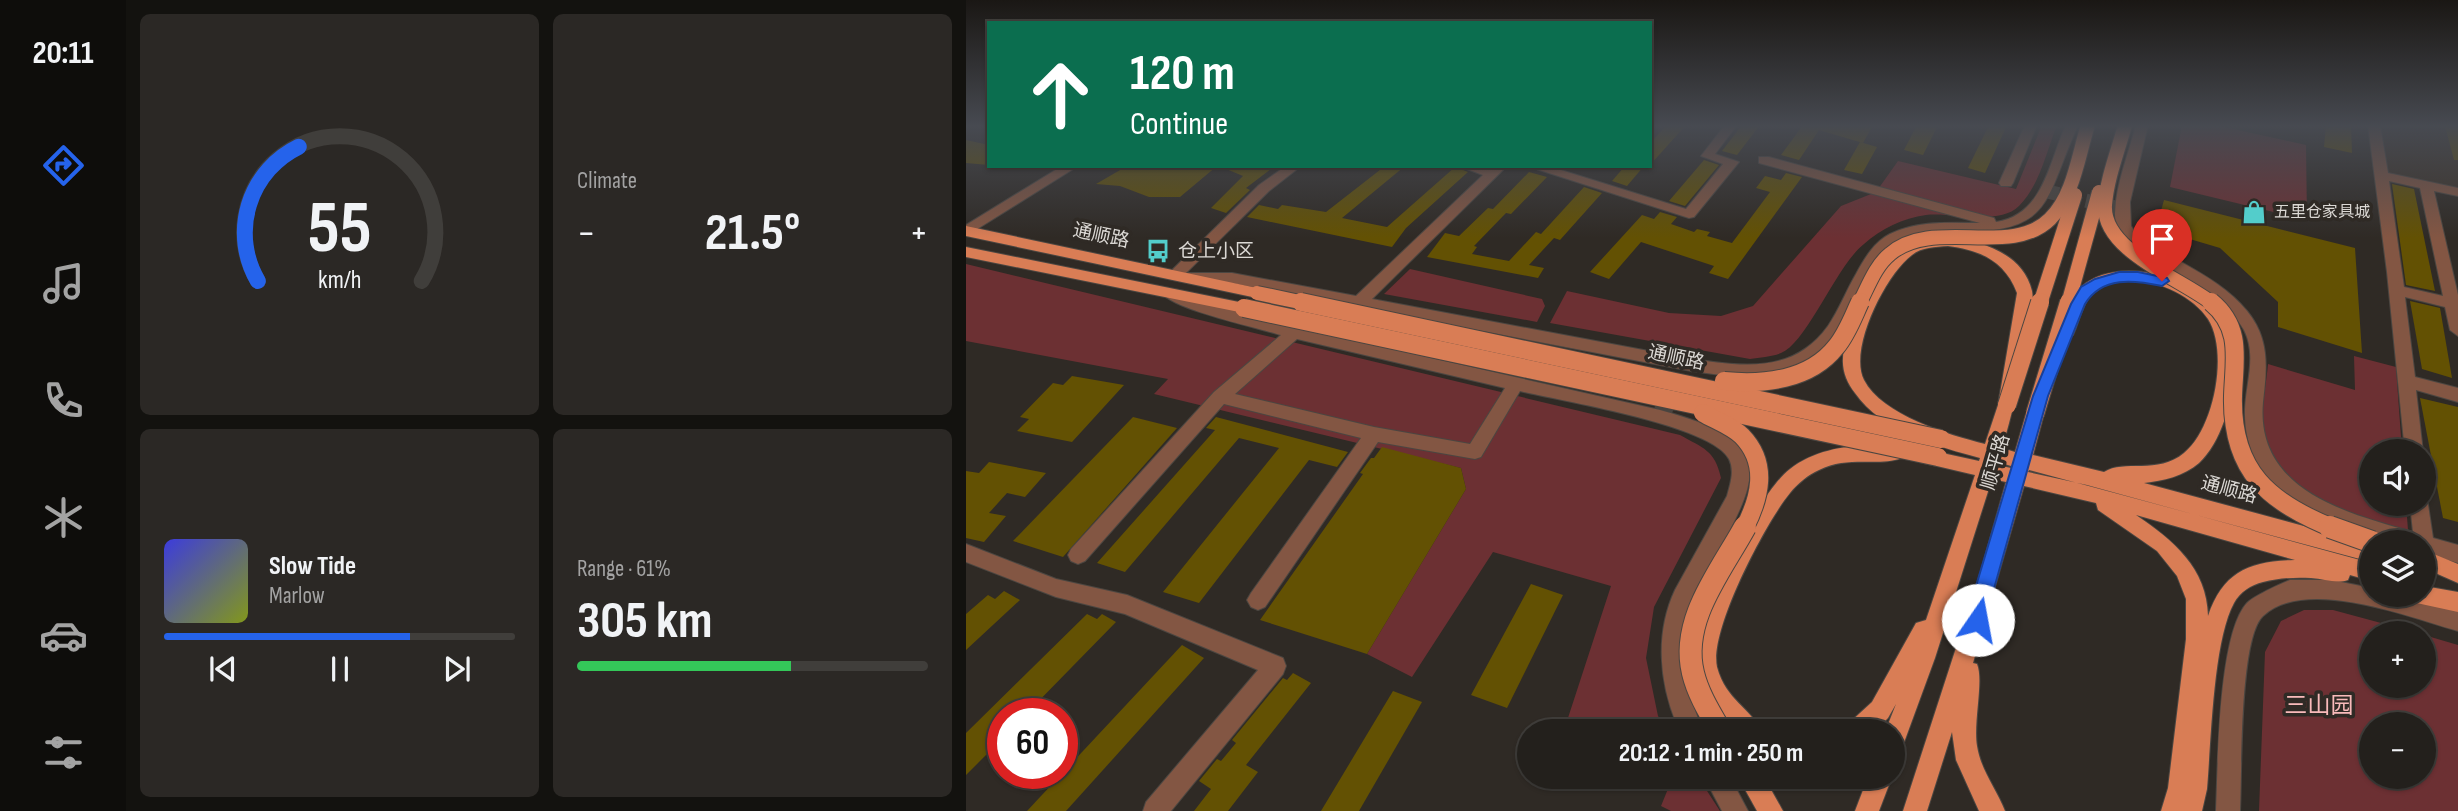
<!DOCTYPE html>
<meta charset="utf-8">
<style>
:root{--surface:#23201c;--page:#2b2825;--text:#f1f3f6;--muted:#a3a3a3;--line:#403e3b;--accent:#2563eb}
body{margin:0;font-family:"Sofia Sans Condensed","Noto Sans SC",sans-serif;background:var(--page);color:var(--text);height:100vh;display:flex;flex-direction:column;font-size:26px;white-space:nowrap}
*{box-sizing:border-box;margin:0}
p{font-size:23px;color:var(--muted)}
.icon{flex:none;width:38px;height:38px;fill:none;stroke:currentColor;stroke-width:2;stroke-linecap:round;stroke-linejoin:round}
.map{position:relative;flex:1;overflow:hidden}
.drawer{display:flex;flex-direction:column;gap:14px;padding:14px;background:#13120f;width:840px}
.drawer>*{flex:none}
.banner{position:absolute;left:21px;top:21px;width:665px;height:147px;border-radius:0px;box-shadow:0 2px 5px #0004,0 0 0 2px var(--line);background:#0b6e4f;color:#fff;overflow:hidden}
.tools{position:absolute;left:1393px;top:439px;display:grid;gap:14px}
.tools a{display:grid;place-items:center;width:77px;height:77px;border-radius:50%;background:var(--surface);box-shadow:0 2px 5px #0004,0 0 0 2px var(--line);font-size:35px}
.speed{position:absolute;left:21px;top:698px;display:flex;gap:14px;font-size:35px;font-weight:700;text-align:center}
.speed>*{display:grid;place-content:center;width:91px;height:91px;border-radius:50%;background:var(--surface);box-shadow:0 2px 5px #0004,0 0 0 2px var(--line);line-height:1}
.speed .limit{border:10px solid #d22;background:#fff;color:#111}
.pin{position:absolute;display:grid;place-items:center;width:60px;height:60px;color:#fff;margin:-72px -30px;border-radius:50% 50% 50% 0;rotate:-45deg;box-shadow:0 0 7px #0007}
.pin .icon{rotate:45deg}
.me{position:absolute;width:77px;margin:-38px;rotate:12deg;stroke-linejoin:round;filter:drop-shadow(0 0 5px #0008)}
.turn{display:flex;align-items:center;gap:24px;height:147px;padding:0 28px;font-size:32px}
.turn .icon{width:91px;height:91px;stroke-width:2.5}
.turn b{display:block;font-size:49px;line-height:60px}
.big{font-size:52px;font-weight:700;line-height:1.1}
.drawer .tile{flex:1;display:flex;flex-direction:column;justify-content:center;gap:10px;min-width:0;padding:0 24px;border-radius:10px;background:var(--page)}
.drawer .dial{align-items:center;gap:0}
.dial svg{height:182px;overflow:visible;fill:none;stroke:var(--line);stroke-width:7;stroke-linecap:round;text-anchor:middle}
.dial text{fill:var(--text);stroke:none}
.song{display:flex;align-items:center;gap:21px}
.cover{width:84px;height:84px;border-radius:10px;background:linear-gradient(135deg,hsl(240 70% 55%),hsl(70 70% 35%))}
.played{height:7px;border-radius:4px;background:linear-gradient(90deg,var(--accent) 70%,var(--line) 70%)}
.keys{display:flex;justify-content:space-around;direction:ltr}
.heat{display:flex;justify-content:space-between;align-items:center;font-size:38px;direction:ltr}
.charge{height:10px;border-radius:5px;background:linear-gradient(90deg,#34c759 61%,var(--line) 0)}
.drawer .tiles{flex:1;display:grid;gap:14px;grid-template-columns:repeat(2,1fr)}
.trip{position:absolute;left:551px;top:719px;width:388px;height:70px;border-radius:35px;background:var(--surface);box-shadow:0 2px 5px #0004,0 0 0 2px var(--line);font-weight:700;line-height:70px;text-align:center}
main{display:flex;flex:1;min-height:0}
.menu{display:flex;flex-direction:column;width:126px;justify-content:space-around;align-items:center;background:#0e0d0b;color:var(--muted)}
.menu .icon{width:49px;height:49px}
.menu .on{color:var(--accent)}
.menu b{font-size:32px;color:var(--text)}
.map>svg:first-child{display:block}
</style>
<main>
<nav class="menu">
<b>20:11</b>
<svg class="icon on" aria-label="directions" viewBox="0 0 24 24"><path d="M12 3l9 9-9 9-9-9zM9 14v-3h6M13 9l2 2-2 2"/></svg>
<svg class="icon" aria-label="music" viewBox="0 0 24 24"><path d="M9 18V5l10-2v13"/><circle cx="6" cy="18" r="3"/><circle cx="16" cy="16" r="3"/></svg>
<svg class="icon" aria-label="phone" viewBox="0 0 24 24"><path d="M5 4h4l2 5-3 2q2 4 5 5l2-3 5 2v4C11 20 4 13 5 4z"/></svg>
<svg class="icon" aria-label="climate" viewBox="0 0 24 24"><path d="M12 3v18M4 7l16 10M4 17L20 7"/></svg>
<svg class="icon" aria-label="car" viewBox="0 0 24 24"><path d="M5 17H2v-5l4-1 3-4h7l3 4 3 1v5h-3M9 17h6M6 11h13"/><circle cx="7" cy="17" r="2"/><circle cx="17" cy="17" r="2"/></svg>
<svg class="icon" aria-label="filters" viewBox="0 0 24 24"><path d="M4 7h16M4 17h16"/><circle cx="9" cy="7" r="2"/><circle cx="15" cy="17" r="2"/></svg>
</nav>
<section class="drawer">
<div class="tiles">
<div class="tile dial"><svg viewBox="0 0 100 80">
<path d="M14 69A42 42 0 1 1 86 69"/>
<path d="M14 69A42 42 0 0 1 32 10" stroke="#2563eb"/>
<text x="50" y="56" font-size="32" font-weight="700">55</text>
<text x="50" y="72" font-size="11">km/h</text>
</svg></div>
<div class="tile"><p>Climate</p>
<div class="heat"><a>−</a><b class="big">21.5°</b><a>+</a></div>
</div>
<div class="tile">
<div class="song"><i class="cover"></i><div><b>Slow Tide</b><p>Marlow</p></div></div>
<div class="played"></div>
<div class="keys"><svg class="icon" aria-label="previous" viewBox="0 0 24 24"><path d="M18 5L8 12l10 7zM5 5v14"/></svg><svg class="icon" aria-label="pause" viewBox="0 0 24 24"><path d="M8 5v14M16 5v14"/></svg><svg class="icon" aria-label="next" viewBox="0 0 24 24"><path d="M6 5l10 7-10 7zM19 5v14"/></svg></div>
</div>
<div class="tile"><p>Range · 61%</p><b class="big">305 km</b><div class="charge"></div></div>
</div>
</section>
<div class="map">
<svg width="1492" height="811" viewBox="0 0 1492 811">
<rect width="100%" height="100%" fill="#2f2a25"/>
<polygon fill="#3b3127" points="1413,125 1492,125 1492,189 1420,174"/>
<g fill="#6c3033" fill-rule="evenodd">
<path d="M1076,125H1091C1081,150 1073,187 1053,206C1033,226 986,212 960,215C937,218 915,229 898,244C870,266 841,343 815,353C806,357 794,357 784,359L584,323L601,291L703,313L755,316L787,306L875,206L910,192L932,161L1050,189Z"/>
<polygon points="1216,125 1249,125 1340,145 1341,220 1204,187"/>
<path d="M0,264L714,435C737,448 749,450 755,478L688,607L680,658L692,716L703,731H615L600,724L645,586L527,552L446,677L401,654L500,489L495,468L188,394L202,379L0,341Z"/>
<polygon points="444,269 576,299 579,306 571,322 418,294"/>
<path d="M1388,356L1430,367L1436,451L1405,452V504H1440L1442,530C1401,519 1301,491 1296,440C1293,416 1300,388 1302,364L1389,390Z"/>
<path d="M1338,610H1367L1452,633L1405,634V686H1458V635L1492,645V811H1293L1299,652L1315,621ZM1458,724V777H1405V724Z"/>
<polygon points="702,777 732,777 754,811 705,811 695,806 706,779"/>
</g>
<g fill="#635103">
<polygon points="701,125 720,125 684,165 684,143"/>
<polygon points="776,125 794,125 771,155 756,151"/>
<polygon points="837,125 907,125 897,143 853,130 833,160 815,155"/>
<polygon points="951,125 972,125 957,155 938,150"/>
<polygon points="1023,125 1041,125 1019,173 1002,168"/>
<polygon points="1360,125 1385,125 1386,153 1358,147"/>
<polygon points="1479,126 1492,128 1492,160 1488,160"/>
<polygon points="0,140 23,145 23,165 0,163"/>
<polygon points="894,142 911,147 896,174 878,170"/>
<polygon points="738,160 753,165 719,206 703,201"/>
<polygon points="161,166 251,166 214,197 183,197 154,186 130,184"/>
<polygon points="253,166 309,166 280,188 284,190 260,213 245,208 277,176"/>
<polygon points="419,166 439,166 376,218 421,227 489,167 502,172 440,228 426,247 281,217 293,205 312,209 316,205 360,212"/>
<polygon points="659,166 678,166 661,186 646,181"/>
<polygon points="563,172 581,177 545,214 540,213 508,246 511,247 506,254 543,261 570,232 575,234 618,187 636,193 594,240 588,238 563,265 578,268 572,278 461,257 479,233 493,236 522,208 527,209"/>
<polygon points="820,173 836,177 762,279 743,273 748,266 675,242 643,279 624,272 676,215 688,219 694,212 711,217 705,224 728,232 731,229 744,232 741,236 766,243 804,192 790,188 799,176 815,180"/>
<polygon points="1426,184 1448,189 1469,291 1440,285"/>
<polygon points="1198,200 1389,248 1396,353 1312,327 1312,302 1254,248 1190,229"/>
<polygon points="1444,301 1474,308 1486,378 1456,369"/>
<polygon points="106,376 158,385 106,442 51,431 63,419 54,417 87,383 97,385"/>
<polygon points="1454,398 1492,407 1492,522 1477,518"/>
<polygon points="167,417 211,428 97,557 47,541"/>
<polygon points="250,417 382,452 371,467 343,460 233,603 197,592 313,448 273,438 159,572 131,563 249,430 240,428"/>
<polygon points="416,447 495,468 500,489 401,654 294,620 397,474 394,473 405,458 408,458"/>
<polygon points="23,462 80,473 59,497 41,493 23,513 40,516 18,542 0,538 0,471 13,473"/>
<polygon points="565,584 597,595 541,708 505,695"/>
<polygon points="38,591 54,600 0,650 0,614 22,595 29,599"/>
<polygon points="121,614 131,619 136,614 150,622 60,714 37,714 37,738 0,775 0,733"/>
<polygon points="216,645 238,658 100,811 61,811"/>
<polygon points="327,673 345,683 280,765 292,772 262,811 228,811 245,789 233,781 251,759 255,761 270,743 266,740 317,678 321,680"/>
<polygon points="427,691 456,702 393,811 355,811"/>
</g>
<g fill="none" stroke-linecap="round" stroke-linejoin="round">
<polyline stroke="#49443f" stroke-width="14" stroke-dasharray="14 7" stroke-linecap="butt" points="1079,191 1156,209"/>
<polyline stroke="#49443f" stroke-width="18" stroke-dasharray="18 9" stroke-linecap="butt" points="694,417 720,364"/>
<g stroke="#4b4641" stroke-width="2">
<g id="minor">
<polygon points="759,125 771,125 749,154 773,162 728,217 723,218 561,166 582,166 720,209 757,164 735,156"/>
<polygon points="1059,125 1071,125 1047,183 1045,186 1035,186 1033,183"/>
<path d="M1100,125H1112C1077,203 1088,233 987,232C968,232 947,231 931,242C912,255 902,279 892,299C850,385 807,384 720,370L266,283C244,283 223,283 204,279L201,275L293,185L320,166H335L303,191L220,273H266L390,296L517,175L493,166L524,169L527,166H541L406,299L720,358C773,366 826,376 862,326C873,310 880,291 890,274C898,259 908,242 924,234C952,220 984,223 1014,223L793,163V157H803L1028,218L1030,222C1078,215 1083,161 1100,125Z"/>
<path d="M1170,125H1182L1164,202L1165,226C1177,245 1198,253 1217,263C1240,276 1264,290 1281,311C1304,339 1301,368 1297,402C1289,490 1380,513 1447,532L1444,504H1458V497L1461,498L1467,538L1492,545V563L1458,553V542C1447,542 1436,544 1426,542C1411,541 1395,533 1381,528C1324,507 1277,475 1279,409C1280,383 1291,355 1278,330C1268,312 1250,297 1233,286C1206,268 1148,252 1149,213C1150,183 1163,153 1170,125Z"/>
<path d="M1402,125H1414L1422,173L1492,188V196L1468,191L1492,295V336L1484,330L1479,307L1439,297L1449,377L1492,388V402L1450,390L1457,452H1439L1421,272ZM1423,181L1454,188L1477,296L1438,287Z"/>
<polygon points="96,166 112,166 0,236 0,225"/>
<path d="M205,289L231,299L328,327L694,410C800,439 803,463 750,555C740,571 728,588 723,607C711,651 721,691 737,732H714L711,725C693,682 689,633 709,590L761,496C764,485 769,471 763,459C746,425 595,401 554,391L515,457L509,459L412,442L299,607L292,610L285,607L281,600L285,593L395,438L258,404L119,561L112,564L105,561L102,555L105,549L248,392L315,335C292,328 210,310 197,294L200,290ZM331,339L539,388L504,444L408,427L269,394Z"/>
<polygon points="0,544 90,579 161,595 317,658 320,666 317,674 205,811 177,811 180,802 292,670 159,614 90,597 0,562"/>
<path d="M1324,580H1365L1405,588V595H1435L1492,611V631C1442,617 1340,576 1297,616C1273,638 1276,775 1274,811H1250C1252,766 1252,634 1281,603C1288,596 1314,584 1324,580Z"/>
<polygon points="738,777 764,777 782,811 756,811"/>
</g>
</g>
<g stroke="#4b4641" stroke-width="2">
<g id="major">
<polygon points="0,226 291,288 299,293 291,298 0,236"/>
<path d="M982,237C1015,241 1057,253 1066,291C1069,305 1060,334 1058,349C1053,384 1046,415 1036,448L1049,452L1060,414L1063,409H1075L1078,414L1067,455L1138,472C1158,459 1192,475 1218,453C1248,429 1263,352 1242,319C1221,287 1155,263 1124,296C1115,307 1113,323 1107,335H1095L1093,331C1098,316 1103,299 1114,288C1151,253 1233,277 1257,317C1279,356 1265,433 1233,463C1218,476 1197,481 1178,483L1405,544V562L1063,470L1062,472L1121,485L1405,563V581L1384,575L1382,580C1371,584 1358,579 1345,578C1329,577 1313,578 1297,582C1285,585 1274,592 1268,603C1247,641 1245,743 1241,789L1236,811H1195L1202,788L1220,639V599L1211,576L1191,551L1132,510L1130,503L1058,486L1007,663L1011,664C1018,681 1007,722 1011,746C1015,771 1030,788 1039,811H1013L990,760L986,732L961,811H937L1015,571L1040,482L1026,479L969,658L936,748L928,752V732H919L930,704L922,718L908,732H879L882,724L906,702L950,623L960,620L1009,475L958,463L951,461L949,456L951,451L958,449L1013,461L1014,458C973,447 915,431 889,393C881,383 876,371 877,358C877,330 912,264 936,248C949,239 966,238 982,237ZM982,246C1014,250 1039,261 1051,293L1032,405L1019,444C983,435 916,415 898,380C882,349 920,274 946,255C956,247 969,247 982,246ZM1032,462L1045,466V468L1031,465ZM1170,515L1329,560C1283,561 1257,572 1242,616C1241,568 1207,540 1170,515Z"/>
<polygon points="0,247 278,303 286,308 278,313 0,257"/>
<path d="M905,445L936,448L939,453L936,458C911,467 883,455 853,470C842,475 832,483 824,493C800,522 743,630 751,667C760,701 785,707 795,732H767C748,713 731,690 728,663C724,624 793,492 824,469C847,451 876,446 905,445Z"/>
<polygon points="1458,550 1492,564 1492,583 1458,568"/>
<polygon points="1458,586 1492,592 1492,612 1446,602 1443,595 1458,595"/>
<polygon points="772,777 798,777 817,811 791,811"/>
<polygon points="902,777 926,777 913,811 889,811"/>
</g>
</g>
<use href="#minor" fill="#835643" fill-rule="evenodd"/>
<use href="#major" fill="#d97d55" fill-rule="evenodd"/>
<g stroke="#4b4641" stroke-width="16" stroke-linecap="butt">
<g id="major-bridge-far2">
<path d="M1159,125C1152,151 1141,178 1139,205C1136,251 1216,279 1247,304"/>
<polyline points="291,293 343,304"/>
<path d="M893,304C902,287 909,266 924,254C967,217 1045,258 1084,219C1108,195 1112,156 1122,125"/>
<polyline points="1074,304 1109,195"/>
<polyline points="1102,304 1133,192"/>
</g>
</g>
<g stroke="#4b4641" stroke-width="20" stroke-linecap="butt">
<g id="major-bridge-far1">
<polyline points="335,302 975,439"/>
<path d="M1245,302C1277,328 1268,361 1267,396C1265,471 1303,503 1369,529"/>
<polyline points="278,308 972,457"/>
<path d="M758,381C798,385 844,380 870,347C881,334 887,317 894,302"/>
<polyline points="1041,405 1074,302"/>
<path d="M737,413C749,420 766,426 776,436C803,464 794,498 778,529"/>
<polyline points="1069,414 1103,302"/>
</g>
</g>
<g stroke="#4b4641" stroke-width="24" stroke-linecap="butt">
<g id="major-bridge">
<polyline points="1364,527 1406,542"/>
<path d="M755,732C744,713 732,694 727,673C714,620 755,571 779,527"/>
</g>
</g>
<use href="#major-bridge-far2" stroke="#d97d55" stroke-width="14"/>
<use href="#major-bridge-far1" stroke="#d97d55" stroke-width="18"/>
<use href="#major-bridge" stroke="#d97d55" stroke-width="22"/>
</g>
<linearGradient id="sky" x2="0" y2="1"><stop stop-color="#1a1714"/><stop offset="0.53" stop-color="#474a51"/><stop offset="1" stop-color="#474a51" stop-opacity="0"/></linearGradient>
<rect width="1492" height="238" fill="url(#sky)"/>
<path fill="#2563eb" stroke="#184099" stroke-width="2" d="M1153,272H1172L1201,278L1203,281L1196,286C1168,280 1136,276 1119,304L1082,396L1026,596L1019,626L1012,629L1005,626L1003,620L1007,596L1067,396L1105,304L1115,287L1129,279Z"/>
<defs>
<g id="shop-bare" transform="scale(1.89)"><path d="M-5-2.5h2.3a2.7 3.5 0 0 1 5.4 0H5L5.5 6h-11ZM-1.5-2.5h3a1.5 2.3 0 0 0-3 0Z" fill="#53cdcb" stroke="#2f2a25" stroke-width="2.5" paint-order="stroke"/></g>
<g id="bus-bare" transform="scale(1.89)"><path d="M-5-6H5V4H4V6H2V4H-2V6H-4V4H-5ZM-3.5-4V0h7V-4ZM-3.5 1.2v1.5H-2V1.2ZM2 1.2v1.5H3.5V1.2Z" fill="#53cdcb" stroke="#2f2a25" stroke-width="2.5" paint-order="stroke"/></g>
</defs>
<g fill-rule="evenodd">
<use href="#shop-bare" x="1288" y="212"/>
<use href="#bus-bare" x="192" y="251"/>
</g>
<g text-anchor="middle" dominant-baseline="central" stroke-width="7" stroke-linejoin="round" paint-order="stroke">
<g font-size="16" fill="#dbd8d4" stroke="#2f2a25" text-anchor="start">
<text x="1308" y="212">五里仓家具城</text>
</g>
<g font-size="19" fill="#dbd8d4" stroke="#2f2a25">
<text transform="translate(135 236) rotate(12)">通顺路</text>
<text transform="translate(710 358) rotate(12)">通顺路</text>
<text transform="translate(1030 462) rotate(-74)">顺平路</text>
<text transform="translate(1263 490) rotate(15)">通顺路</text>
</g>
<g font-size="19" fill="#dbd8d4" stroke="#2f2a25" text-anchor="start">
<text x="212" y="251">仓上小区</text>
</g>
<g font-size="23" fill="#f8baba" stroke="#2f2a25">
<text x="1353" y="706">三山园</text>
</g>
</g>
</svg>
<div class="tools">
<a><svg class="icon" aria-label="sound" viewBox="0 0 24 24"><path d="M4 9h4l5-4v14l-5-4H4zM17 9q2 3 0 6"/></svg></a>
<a><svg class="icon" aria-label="layers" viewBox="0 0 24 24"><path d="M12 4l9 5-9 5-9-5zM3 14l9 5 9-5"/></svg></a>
<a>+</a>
<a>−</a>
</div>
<div class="speed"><div class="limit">60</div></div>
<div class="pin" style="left:1196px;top:281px;background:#d93025"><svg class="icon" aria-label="arrive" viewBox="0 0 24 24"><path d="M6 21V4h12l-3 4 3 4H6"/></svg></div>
<svg class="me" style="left:1012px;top:620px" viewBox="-20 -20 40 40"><circle r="19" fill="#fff"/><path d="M0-13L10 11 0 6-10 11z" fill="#2563eb"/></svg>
<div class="trip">20:12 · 1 min · 250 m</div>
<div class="banner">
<div class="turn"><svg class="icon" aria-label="ahead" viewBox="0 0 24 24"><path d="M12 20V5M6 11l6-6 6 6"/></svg><div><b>120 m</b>Continue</div></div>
</div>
</div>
</main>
